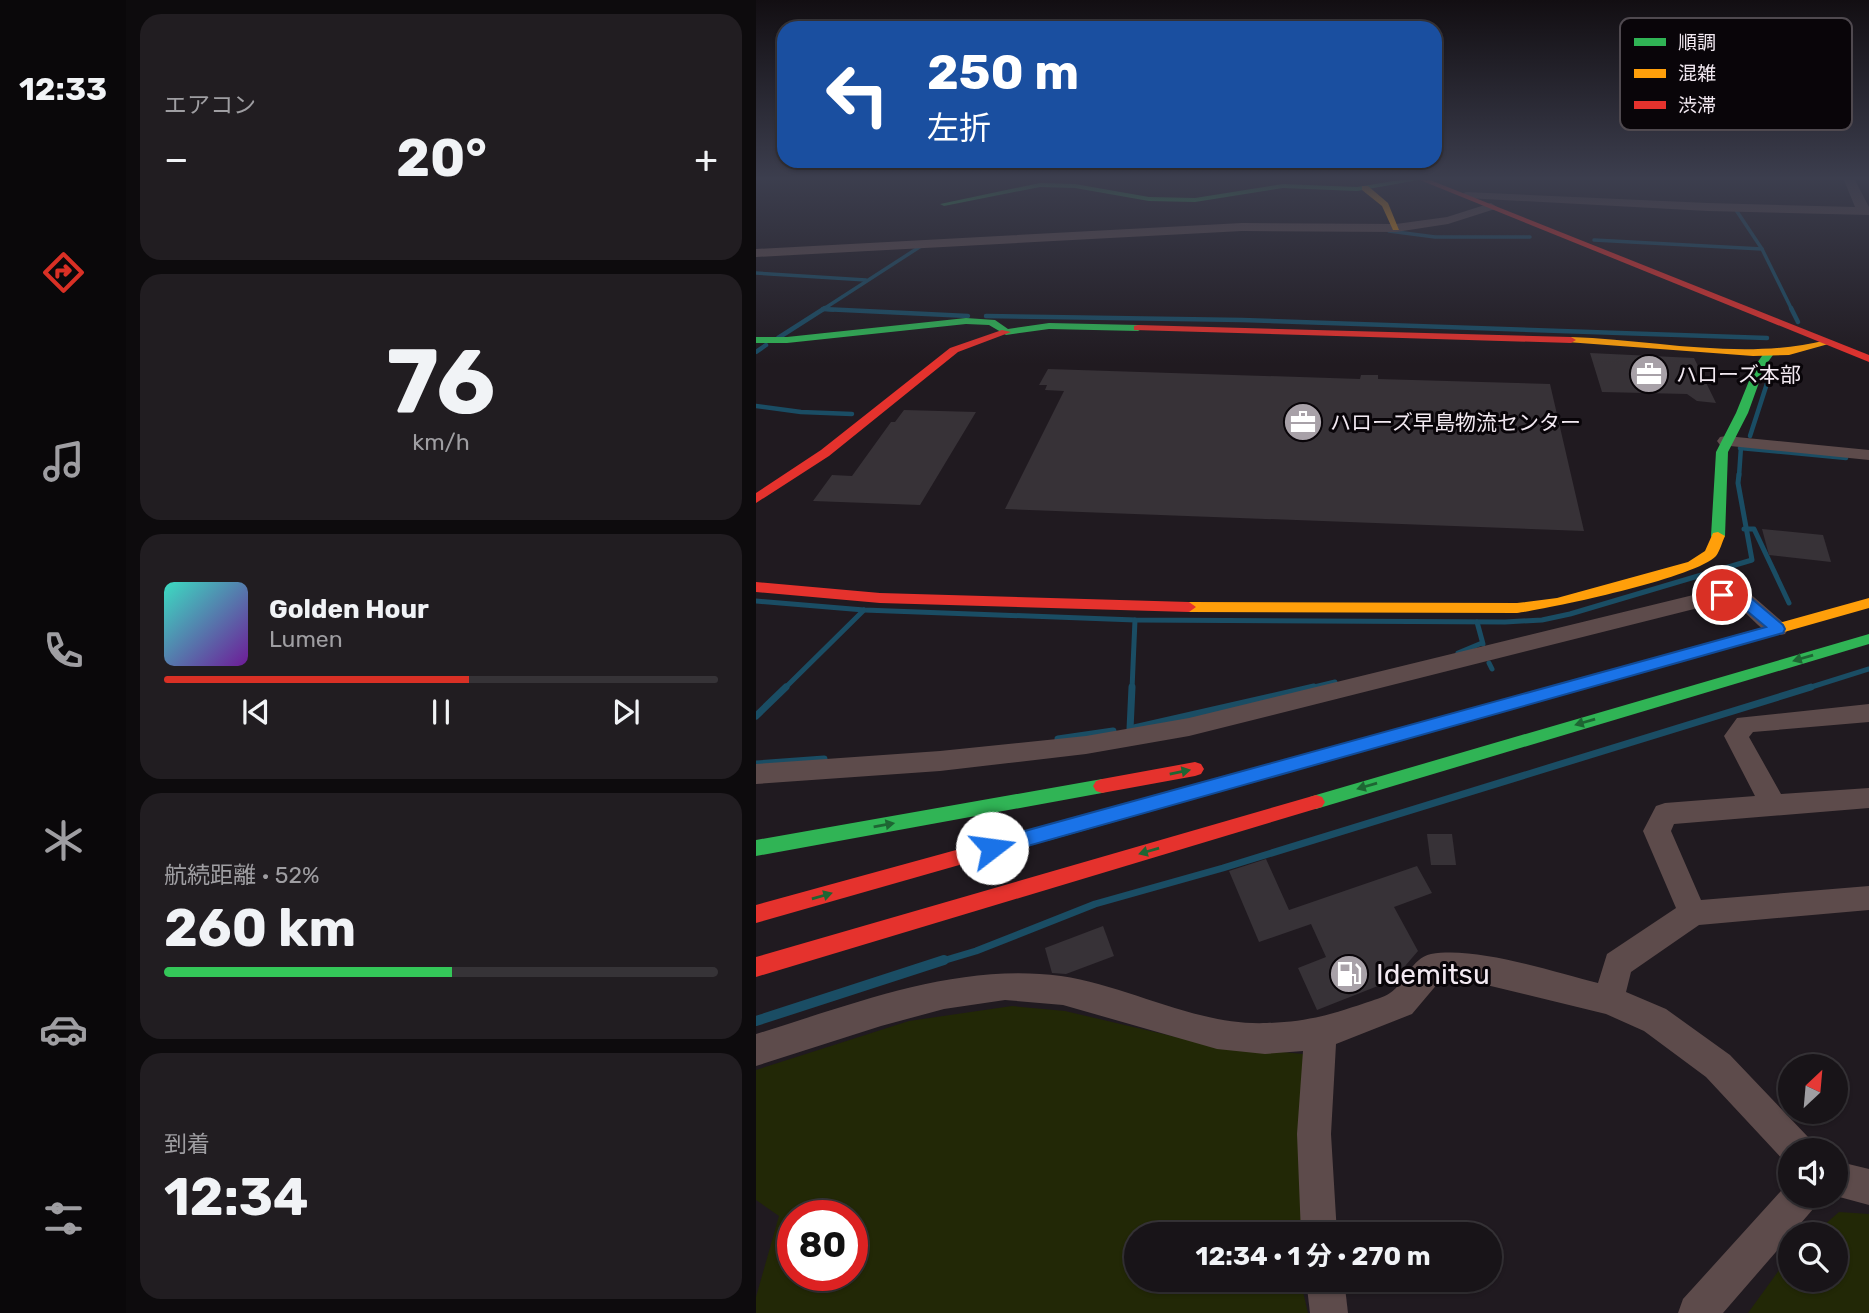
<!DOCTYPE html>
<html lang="ja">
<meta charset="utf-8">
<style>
:root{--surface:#181418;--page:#211d21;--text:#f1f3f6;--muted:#9f9ea2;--line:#363337;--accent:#d93025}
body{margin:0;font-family:Rubik,"Noto Sans JP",sans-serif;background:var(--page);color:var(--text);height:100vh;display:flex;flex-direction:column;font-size:26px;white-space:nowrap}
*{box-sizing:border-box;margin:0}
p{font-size:23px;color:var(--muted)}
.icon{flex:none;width:38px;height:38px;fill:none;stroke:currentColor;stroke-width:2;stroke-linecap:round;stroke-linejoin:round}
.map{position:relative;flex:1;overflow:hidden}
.details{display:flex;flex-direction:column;gap:14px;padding:14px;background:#0d0b0d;width:630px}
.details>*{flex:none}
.top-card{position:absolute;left:21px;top:21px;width:665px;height:147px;border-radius:21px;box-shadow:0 2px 5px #0004,0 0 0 2px var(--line);background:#1a4fa0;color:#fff;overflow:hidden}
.needle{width:46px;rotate:26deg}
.controls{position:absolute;left:1022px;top:1054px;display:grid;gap:14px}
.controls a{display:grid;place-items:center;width:70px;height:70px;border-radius:50%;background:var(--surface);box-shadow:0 2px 5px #0004,0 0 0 2px var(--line);font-size:35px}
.speed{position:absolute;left:21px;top:1200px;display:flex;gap:14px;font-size:35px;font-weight:700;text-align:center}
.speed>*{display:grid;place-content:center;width:91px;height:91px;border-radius:50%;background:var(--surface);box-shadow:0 2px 5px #0004,0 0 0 2px var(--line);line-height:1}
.speed .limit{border:10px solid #d22;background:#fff;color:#111}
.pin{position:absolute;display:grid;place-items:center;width:60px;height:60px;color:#fff;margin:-30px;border:4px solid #fff;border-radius:50%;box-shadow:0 2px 7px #0007}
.me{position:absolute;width:77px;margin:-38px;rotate:75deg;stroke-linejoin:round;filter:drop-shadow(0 0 5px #0008)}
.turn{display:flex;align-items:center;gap:24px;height:147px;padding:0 35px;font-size:32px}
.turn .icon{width:91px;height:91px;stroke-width:2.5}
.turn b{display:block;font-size:49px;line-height:60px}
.big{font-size:52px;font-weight:700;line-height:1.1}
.details .card{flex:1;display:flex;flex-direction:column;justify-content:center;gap:10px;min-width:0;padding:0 24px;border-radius:21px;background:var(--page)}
.details .dial{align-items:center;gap:0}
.dial b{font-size:91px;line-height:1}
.song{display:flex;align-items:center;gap:21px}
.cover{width:84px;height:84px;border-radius:10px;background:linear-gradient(135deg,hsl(170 70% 55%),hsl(280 70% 35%))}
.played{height:7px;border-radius:4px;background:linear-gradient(90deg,var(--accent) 55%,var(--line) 55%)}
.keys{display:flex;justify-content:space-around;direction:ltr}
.heat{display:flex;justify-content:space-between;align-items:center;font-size:38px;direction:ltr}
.charge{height:10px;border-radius:5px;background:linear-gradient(90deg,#34c759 52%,var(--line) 0)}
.trip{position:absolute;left:368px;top:1222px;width:378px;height:70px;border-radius:35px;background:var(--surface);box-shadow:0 2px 5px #0004,0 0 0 2px var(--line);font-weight:700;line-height:70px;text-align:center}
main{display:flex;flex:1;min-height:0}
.menu{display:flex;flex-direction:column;width:126px;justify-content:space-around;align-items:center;background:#0a080a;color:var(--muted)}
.menu .icon{width:49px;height:49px}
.menu .selected{color:var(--accent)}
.menu b{font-size:32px;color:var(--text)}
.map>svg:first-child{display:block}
</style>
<main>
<nav class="menu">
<b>12:33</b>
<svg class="icon selected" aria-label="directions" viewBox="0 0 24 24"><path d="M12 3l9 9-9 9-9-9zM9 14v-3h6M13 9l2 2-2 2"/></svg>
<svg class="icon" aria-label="music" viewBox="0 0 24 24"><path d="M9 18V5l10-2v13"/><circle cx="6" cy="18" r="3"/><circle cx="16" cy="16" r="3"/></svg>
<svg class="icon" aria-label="phone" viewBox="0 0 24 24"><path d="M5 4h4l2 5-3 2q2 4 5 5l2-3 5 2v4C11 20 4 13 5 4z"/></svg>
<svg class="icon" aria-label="climate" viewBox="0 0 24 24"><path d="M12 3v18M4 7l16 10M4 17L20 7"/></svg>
<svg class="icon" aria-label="car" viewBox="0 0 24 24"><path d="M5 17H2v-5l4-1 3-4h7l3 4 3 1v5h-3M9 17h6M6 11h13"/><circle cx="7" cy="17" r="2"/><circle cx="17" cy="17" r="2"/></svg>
<svg class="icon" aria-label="filters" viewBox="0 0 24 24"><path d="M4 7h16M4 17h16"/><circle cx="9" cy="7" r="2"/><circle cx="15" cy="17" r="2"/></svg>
</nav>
<section class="details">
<div class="card"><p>エアコン</p>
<div class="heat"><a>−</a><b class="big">20°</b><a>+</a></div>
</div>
<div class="card dial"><b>76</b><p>km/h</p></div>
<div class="card">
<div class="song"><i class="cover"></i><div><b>Golden Hour</b><p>Lumen</p></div></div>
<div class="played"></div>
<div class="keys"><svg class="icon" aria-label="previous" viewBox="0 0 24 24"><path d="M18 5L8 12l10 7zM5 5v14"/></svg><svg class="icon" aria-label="pause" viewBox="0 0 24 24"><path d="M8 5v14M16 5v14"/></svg><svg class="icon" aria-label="next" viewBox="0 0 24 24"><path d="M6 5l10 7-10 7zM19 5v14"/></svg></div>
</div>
<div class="card"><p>航続距離 · 52%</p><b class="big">260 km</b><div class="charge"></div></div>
<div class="card"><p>到着</p><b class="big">12:34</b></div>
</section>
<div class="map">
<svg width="1113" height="1313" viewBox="0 0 1113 1313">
<rect width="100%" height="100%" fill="#201a20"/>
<g fill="#222806" fill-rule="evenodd">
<path d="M256,1006L309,1011L454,1045L547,1054L545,1234H380V1279H544L552,1313H0V1297L23,1216L0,1200V1070L153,1021ZM37,1216H96V1276H37Z"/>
<polygon points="1083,1212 1113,1214 1113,1313 992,1313 1034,1255 1034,1279 1080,1279 1080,1234 1058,1234"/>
</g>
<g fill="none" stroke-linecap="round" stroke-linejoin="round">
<g stroke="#1a4d64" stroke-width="3.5">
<polyline points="980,210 1006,249 1036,310"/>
<polyline points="633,231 679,237 774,237"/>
<polyline points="838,240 1006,249"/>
<polyline points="0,273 110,280"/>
<polyline points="67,309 77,310"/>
<polyline points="66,310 165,246"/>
</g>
<g stroke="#1a4d64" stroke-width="4.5">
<polyline points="1035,308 1042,322"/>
<polyline points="67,309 212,316"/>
<polyline points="230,316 486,320 1011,338"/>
<polyline points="22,338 69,308"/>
<polyline points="0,352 10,345"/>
<polyline points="0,406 45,412 96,414"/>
<polyline points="994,436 1016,368"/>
<polyline points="984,448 1090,458"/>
<polyline points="983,476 985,447"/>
</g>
<g stroke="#1a4d64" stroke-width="5">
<polyline points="988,529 998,529 1033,603"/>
<polyline points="0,601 108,610 379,620 749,622 786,620 814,614 996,560 982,483 983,474"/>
<polyline points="721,622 727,644"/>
<polyline points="702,653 726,643"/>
<polyline points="733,663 736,669"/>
<polyline points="28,689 108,610"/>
<polyline points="376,689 379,620"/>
<polyline points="550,689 579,682"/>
<polyline points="1049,689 1113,669"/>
</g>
<g stroke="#1a4d64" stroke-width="7">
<polyline points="0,716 30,687"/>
<polyline points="378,728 558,687"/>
<polyline points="374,729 376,687"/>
<polyline points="302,739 357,731"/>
<polyline points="0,764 68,759"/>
<polyline points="183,962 220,951 339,904 467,868 1055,687"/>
</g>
<polyline stroke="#1a4d64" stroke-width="10" points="0,1021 188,960"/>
</g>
<g fill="#373237">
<polygon points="834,353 938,358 960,403 941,401 931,394 846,392"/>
<polygon points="292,369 604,379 605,375 622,375 622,379 794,384 828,531 249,509 308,391 289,390 291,385 283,385"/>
<polygon points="148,410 220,412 164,505 57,501 76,475 96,476 135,422 139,422"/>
<polygon points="1006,529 1067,535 1075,562 1013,555"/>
<polygon points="671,834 696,834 700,865 675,865"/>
<polygon points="510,859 533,910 661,866 676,893 638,907 662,951 637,980 561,1010 542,968 570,957 555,924 503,942 473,871"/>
<polygon points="347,926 358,956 310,974 296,973 289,948"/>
</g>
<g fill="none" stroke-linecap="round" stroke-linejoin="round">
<g fill="#5d4b4b" fill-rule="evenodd">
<polygon points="1088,180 1099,180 1113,207 1113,215 952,211 710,198 704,195 710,192 952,203 1099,207"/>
<polygon points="735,203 741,207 739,209 692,224 640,232 486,231 0,257 0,249 486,223 640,224 691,217"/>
<polygon points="970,436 1113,450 1113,460 964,445 961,441 964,437"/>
<path d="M966,588L991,591L1029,624L1032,629L1029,634C1003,641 993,603 966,602L433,736L330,754L184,771L0,784V764L184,751L330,736L433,718Z"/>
<path d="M1113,704V722L997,732L993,737L1025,794L1113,788V808L918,824L915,831L945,900L1113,886V910L943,925L875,972L870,992L910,1009L974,1055L1053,1138L1058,1150H1034V1165L1029,1162L950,1077L888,1031L850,1014L714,981L683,982L656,1014L580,1044L575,1134L581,1234H545L541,1134L547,1051L509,1054L461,1049L307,1005L249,1000L188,1009L125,1026L0,1066V1034C98,1004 201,962 305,976C374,986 440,1026 511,1023C549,1022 574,1015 609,1003C617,1000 627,998 634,993C650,983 655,958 675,954C721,946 796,972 842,983L851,954L920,908L887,831L900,806L909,803L999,796L968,736L981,718Z"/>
<polygon points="1080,1161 1113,1169 1113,1205 1076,1195 1080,1195"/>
<polygon points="1034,1181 1034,1195 1063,1195 1058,1208 967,1313 922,1313 927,1299"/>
<polygon points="550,1279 588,1279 592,1313 554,1313"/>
</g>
<g fill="#30b455" fill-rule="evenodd">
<polygon points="644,180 662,180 601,191 527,188 439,202 393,201 319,188 284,187 188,206 184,204 284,183 319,184 393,197 439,198 527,184 601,187"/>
<polygon points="210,318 239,320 252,329 293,323 382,325 387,328 382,331 293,329 250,335 233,325 210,324 31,343 0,343 0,337 31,337"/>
<polygon points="1008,353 1017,355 1009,366 992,413 972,452 969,536 962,540 957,539 955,536 960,452 980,413 999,366"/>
<polygon points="1113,634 1113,644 560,809 554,807 551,802 554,797 560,795"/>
<polygon points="609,738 615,739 618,744 615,749 291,841 284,838 282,833 284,828 291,825"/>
<polygon points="346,779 352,781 355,786 352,791 346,793 0,856 0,840"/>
</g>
<g fill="#ff9f0a" fill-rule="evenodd">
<polygon points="606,186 612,186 632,203 643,230 637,230 626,206 606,190"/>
<path d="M815,337C900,340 988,361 1071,340L1076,343L1033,355L997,356L811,342V338Z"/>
<path d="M962,532L969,536C966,542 964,551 960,556C939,578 796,608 761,613L433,612L426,607L433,602L761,603L801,598L932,562L949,551L957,533Z"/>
<polygon points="1113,598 1113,608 609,750 603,749 600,744 603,739 609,738"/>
</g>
<g fill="#e5322d" fill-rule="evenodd">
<polygon points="664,180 674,180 1113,355 1113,362"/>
<polygon points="382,325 815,337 820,340 815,343 378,330 378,326"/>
<polygon points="246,330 255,332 202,352 73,456 0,503 0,493 65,450 194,348"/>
<polygon points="0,582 124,593 433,602 440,607 433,612 124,603 0,592"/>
<polygon points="439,762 445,764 448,769 445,774 439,776 346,793 340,791 337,786 340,781 346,779"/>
<polygon points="560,795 566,797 569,802 566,807 0,977 0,957"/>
<polygon points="291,825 298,828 300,833 298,838 0,923 0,905"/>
</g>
</g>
<defs><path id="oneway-solid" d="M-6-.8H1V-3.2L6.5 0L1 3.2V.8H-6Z" transform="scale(1.75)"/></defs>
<g fill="#1e6533">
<use href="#oneway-solid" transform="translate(1047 658) rotate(164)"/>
<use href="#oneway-solid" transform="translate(829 722) rotate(164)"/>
<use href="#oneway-solid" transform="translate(424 772) rotate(-11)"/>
<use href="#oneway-solid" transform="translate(611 786) rotate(164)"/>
<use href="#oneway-solid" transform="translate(128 825) rotate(-10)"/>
<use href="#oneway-solid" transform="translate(393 851) rotate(164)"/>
<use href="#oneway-solid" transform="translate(66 896) rotate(-16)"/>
</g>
<linearGradient id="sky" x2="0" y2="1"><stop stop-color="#120e12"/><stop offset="0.49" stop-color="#3c3e4e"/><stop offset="1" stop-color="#3c3e4e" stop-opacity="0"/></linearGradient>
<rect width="1113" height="364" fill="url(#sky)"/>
<polygon fill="#1a73e8" stroke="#114b97" stroke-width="2" points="966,590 989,593 1027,625 1029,629 1027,633 236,856 229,854 227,848 229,843 236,840 1010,627 979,601 960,598 958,595 960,591"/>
<defs>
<g id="office-disc" transform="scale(2.0125)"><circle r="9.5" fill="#a8a1a8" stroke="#090509"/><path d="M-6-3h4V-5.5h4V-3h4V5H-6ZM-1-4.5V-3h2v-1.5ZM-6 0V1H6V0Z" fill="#fff"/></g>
<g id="fuel-disc" transform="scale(2.0125)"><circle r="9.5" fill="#a8a1a8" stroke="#090509"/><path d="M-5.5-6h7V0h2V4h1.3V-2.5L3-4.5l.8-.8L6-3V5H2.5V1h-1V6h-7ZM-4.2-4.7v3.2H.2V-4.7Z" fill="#fff"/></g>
</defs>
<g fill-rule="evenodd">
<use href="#office-disc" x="893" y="374"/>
<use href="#office-disc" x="547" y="422"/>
<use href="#fuel-disc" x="593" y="974"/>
</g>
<g text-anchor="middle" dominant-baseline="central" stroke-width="6" stroke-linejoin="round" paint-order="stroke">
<g font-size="21" fill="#f2e9f1" stroke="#090509" text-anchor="start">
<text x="920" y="374">ハローズ本部</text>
<text x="574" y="422">ハローズ早島物流センター</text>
</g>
<g font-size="28" fill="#f2e9f1" stroke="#090509" text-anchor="start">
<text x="620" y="974">Idemitsu</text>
</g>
</g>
<rect x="864" y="18" width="232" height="112" rx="10" fill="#090509" stroke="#4f494f" stroke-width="2"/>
<rect x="878" y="38" width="32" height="8" fill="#30b455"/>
<rect x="878" y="69" width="32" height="9" fill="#ff9f0a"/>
<rect x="878" y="101" width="32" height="8" fill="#e5322d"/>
<g font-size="19" fill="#f2e9f1">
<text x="922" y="49">順調</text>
<text x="922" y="80">混雑</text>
<text x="922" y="112">渋滞</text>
</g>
</svg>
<div class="controls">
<a><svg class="needle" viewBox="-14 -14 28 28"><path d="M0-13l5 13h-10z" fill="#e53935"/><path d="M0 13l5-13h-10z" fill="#9f9ea2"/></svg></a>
<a><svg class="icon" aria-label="sound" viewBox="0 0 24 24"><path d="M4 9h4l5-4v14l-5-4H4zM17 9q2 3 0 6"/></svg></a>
<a><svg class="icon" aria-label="search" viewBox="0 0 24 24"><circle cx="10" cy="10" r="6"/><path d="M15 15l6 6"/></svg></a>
</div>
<div class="speed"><div class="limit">80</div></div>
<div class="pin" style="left:966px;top:595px;background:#d93025"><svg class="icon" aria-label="arrive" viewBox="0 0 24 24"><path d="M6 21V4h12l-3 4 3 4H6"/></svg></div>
<svg class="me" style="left:236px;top:848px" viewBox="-20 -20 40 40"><circle r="19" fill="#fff"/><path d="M0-13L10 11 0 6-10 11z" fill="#1a73e8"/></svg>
<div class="trip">12:34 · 1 分 · 270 m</div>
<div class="top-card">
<div class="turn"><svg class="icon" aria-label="left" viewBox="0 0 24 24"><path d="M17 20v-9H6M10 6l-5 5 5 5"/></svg><div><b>250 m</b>左折</div></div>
</div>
</div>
</main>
